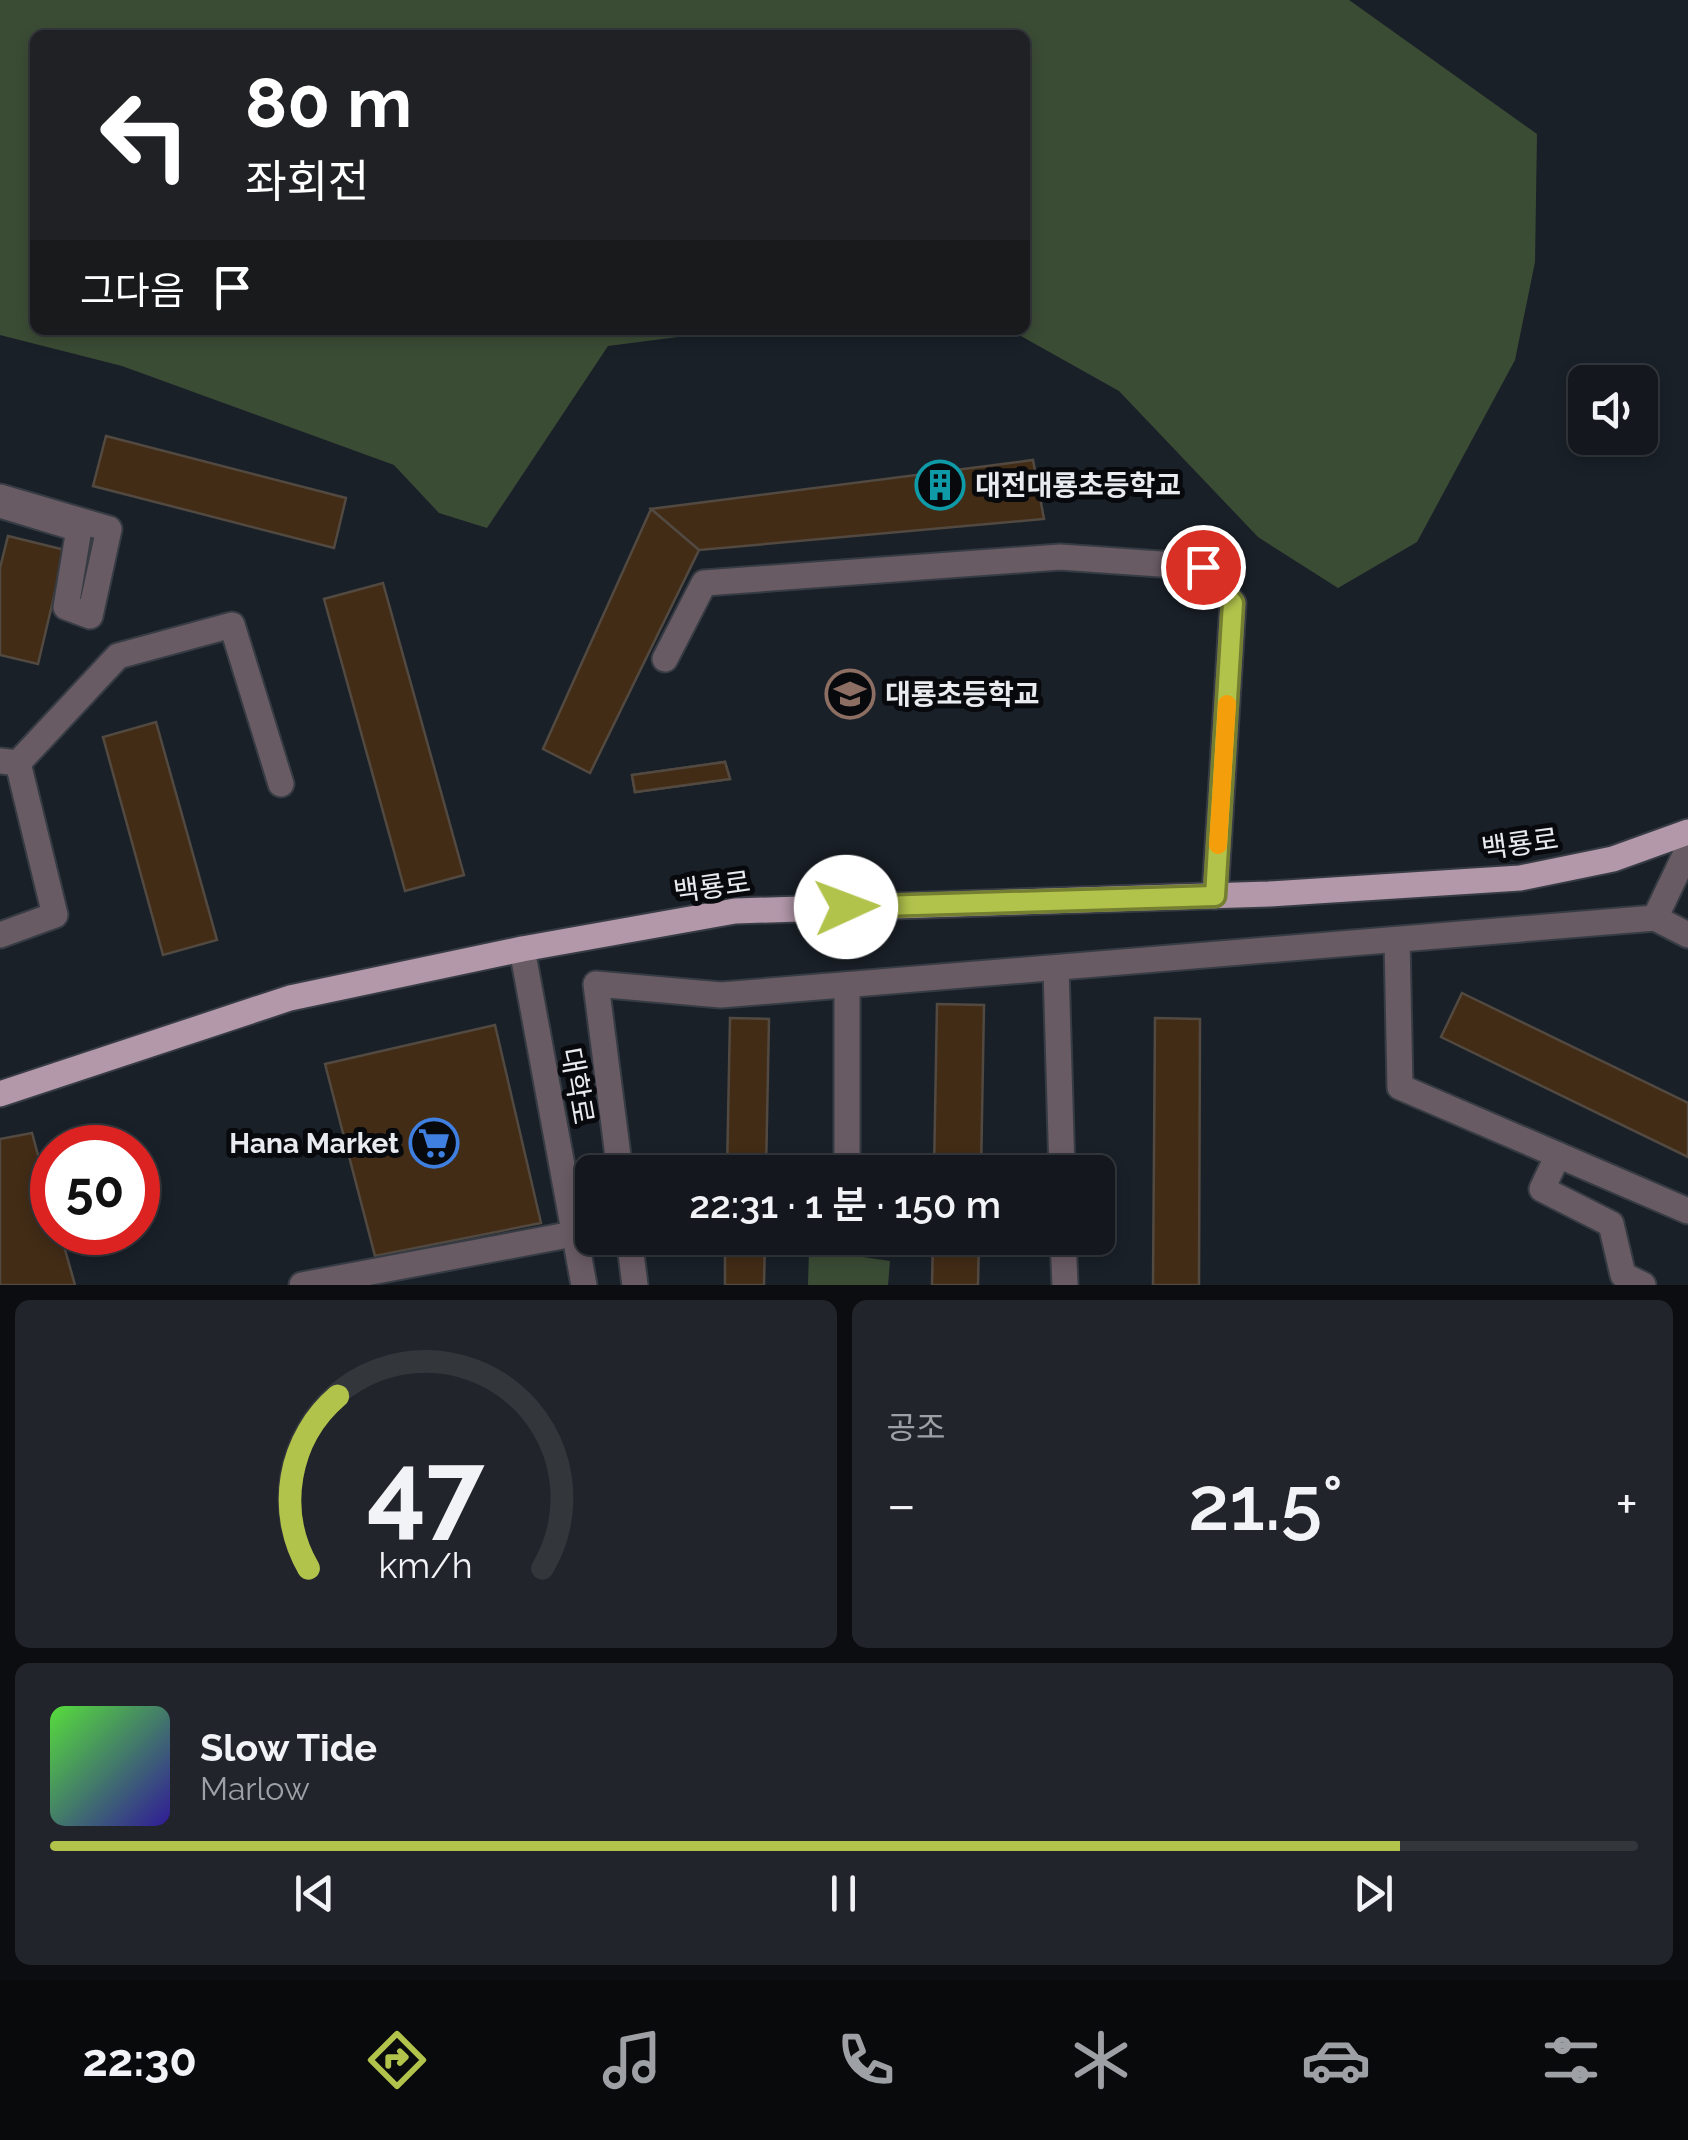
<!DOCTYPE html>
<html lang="ko">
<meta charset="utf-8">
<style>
:root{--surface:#14181e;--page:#21252b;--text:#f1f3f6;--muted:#9da0a4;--line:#33373c;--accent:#b2c34c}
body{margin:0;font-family:Raleway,"Noto Sans KR",sans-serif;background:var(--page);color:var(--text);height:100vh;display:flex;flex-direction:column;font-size:38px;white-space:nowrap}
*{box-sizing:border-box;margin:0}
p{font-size:32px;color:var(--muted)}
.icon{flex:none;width:55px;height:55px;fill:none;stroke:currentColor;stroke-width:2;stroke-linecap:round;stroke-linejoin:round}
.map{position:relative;height:1285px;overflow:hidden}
.drawer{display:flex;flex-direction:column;gap:15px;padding:15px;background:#0b0d10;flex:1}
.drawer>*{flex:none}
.top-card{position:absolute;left:30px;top:30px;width:1000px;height:305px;border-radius:15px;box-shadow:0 5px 15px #0003,0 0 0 2px var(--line);background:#202124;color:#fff;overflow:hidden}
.tools{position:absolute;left:1568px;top:365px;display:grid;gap:20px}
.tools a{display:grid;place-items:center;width:90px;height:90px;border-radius:15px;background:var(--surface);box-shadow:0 5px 15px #0003,0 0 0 2px var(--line);font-size:50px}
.speed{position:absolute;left:30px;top:1125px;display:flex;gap:20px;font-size:50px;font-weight:700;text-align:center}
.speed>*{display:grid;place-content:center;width:130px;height:130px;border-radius:50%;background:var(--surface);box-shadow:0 5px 15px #0003,0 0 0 2px var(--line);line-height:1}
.speed .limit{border:15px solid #d22;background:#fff;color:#111}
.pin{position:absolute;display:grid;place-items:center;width:85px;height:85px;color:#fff;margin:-42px;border:5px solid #fff;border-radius:50%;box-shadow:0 2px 10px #0007}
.me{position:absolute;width:110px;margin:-55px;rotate:88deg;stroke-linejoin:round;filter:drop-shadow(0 0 8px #0008)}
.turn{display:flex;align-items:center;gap:35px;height:210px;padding:0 50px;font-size:45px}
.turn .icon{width:130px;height:130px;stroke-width:2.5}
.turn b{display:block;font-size:70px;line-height:85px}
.then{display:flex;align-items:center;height:95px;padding:0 50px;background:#0003;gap:20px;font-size:38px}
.big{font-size:75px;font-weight:600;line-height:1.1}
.drawer .card{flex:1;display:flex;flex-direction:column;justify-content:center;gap:15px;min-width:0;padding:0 35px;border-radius:15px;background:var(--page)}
.drawer .dial{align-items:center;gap:0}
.dial svg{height:260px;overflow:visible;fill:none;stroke:var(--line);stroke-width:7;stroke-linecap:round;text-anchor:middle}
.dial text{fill:var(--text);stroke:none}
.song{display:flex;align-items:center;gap:30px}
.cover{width:120px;height:120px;border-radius:15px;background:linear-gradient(135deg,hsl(110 70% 55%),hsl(250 70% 35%))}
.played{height:10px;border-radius:5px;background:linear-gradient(90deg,var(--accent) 85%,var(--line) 85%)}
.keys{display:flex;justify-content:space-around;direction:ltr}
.heat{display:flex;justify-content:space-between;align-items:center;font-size:55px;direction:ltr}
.drawer .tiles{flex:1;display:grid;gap:15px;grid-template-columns:1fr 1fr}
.card:last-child{grid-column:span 2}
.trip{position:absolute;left:575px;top:1155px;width:540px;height:100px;border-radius:15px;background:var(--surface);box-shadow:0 5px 15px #0003,0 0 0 2px var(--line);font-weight:600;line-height:100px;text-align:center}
.dock{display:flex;height:160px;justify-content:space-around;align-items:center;background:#080a0c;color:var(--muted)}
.dock .icon{width:70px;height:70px}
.dock .on{color:var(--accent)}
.dock b{font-size:45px;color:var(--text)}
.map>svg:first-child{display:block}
</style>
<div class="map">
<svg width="1688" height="1285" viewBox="0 0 1688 1285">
<rect width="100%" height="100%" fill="#1a2028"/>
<g fill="#3b4c35">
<polygon points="0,0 1349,0 1537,134 1535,262 1515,360 1417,542 1338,588 1258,537 1119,391 1010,330 1025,330 1025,35 35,35 35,330 732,330 608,346 487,528 439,513 394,465 122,366 0,335"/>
<polygon points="809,1249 890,1261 888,1285 808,1285"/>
</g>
<g fill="#422c16" stroke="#524941" stroke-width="2.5">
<polygon points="106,436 346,498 334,548 93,486"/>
<polygon points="1033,460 1044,519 699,550 651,509"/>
<polygon points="651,509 699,550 590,773 543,749"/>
<polygon points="8,536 65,550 38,664 0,655 0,568"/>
<polygon points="383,583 464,875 405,891 324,599"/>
<polygon points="156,722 217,940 163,955 103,737"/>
<polygon points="725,762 730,779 635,792 632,775"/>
<polygon points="725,762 730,779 635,792 632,775"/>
<polygon points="1462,993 1688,1103 1688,1157 1441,1037"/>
<polygon points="937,1004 984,1005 981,1172 934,1172"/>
<polygon points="730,1018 769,1019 766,1172 727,1172"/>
<polygon points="1155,1018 1200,1019 1199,1285 1153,1285"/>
<polygon points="495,1025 541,1223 375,1256 325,1064"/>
<polygon points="32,1133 52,1206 52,1232 60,1232 75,1285 0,1285 0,1139"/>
<polygon points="725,1238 765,1238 764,1285 725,1285"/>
<polygon points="933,1238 979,1238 978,1285 932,1285"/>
</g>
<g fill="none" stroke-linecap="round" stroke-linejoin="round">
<g stroke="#373c44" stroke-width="29">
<g id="minor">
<polyline points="0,497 109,529 90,616 66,607 79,529 0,505"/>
<polyline points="665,659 704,583 1060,557 1203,567 1233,603 1215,896"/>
<polyline points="0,761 18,763 55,915 0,935"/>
<polyline points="18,763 118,656 232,625 281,784"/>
<polyline points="1655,918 1688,849"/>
<polyline points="1397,940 1400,1087 1688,1211"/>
<polyline points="522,949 584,1285"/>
<polyline points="1056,968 1062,1172"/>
<polyline points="847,985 847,1172"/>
<polyline points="1558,1155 1542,1189 1611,1224 1623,1275 1643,1285"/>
<polyline points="620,1172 596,984 721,995 1655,918 1688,935"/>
<polyline points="629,1238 635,1285"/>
<polyline points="1063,1238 1065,1285"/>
<polyline points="302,1285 573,1234"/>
</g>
</g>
<g stroke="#373c44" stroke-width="29">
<polyline id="major" points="0,1094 290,998 522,949 735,911 1269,894 1520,878 1613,859 1688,832"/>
</g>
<use href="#minor" stroke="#695b64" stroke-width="25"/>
<use href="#major" stroke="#b398aa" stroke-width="25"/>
</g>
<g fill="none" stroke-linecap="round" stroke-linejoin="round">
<g stroke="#747f31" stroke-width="25">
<polyline id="route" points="846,907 1215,896 1233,603 1203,567"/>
</g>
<use href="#route" stroke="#b2c34c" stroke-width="18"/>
<polyline stroke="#f59e0b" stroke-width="18" points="1218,845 1227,704"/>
</g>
<defs>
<g id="building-ring" transform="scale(2.5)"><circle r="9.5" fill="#07090d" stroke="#0f9aa8" stroke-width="1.5"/><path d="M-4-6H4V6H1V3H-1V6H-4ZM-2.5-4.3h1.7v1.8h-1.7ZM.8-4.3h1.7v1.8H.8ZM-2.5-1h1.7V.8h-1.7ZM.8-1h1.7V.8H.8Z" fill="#0f9aa8"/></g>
<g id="school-ring" transform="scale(2.5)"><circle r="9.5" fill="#07090d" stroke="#8d6e63" stroke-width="1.5"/><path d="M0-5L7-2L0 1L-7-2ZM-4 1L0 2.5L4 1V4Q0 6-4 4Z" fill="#8d6e63"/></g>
<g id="supermarket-ring" transform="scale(2.5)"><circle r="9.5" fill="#07090d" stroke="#3f7fe0" stroke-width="1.5"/><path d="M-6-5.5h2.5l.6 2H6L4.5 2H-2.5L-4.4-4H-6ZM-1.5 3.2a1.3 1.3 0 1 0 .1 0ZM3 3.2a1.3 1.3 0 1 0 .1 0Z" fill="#3f7fe0"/></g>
</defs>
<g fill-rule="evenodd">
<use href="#building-ring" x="940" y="485"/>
<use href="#school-ring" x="850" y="694"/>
<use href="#supermarket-ring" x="434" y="1143"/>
</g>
<g text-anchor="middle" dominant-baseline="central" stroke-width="10" stroke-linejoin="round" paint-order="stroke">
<g font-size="28" font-weight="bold" fill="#e7ebf0" stroke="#07090d" text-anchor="start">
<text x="975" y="485">대전대룡초등학교</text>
<text x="885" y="694">대룡초등학교</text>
<text x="399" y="1143" text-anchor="end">Hana Market</text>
</g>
<g font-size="28" fill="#e7ebf0" stroke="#07090d">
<text transform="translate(1520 844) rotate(-8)">백룡로</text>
<text transform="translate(712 887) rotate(-8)">백룡로</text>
<text transform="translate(577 1086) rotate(80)">대학로</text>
</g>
</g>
</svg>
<div class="tools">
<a><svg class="icon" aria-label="sound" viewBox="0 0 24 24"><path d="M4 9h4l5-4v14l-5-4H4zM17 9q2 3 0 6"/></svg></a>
</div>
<div class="speed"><div class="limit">50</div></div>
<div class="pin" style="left:1203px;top:567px;background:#d93025"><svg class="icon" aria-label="arrive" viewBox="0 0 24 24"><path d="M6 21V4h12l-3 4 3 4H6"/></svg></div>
<svg class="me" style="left:846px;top:907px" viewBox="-20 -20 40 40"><circle r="19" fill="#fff"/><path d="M0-13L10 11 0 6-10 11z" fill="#b2c34c"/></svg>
<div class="trip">22:31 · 1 분 · 150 m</div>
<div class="top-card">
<div class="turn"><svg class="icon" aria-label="left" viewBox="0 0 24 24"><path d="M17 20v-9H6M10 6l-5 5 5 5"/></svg><div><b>80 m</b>좌회전</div></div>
<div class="then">그다음<svg class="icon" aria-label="arrive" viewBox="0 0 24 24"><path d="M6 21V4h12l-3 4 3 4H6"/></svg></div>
</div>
</div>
<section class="drawer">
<div class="tiles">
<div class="card dial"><svg viewBox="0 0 100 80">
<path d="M14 69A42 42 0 1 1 86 69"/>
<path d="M14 69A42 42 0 0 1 23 16" stroke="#b2c34c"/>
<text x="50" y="56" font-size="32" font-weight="700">47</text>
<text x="50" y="72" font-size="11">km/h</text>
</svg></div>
<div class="card"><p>공조</p>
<div class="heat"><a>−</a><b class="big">21.5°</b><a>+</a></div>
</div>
<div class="card">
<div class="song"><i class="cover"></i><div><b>Slow Tide</b><p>Marlow</p></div></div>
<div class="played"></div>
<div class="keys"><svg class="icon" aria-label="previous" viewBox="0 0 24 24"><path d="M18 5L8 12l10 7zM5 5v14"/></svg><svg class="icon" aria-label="pause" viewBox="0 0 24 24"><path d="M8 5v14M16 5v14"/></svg><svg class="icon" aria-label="next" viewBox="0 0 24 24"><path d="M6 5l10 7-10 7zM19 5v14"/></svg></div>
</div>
</div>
</section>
<nav class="dock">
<b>22:30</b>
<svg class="icon on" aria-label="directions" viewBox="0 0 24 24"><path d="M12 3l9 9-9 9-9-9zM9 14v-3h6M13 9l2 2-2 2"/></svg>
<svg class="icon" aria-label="music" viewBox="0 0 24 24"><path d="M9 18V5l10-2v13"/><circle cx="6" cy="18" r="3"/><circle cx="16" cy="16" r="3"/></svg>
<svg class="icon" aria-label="phone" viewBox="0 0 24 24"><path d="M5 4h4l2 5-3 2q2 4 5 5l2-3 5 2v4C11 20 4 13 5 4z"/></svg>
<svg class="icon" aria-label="climate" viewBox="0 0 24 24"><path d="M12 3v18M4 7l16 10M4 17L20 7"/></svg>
<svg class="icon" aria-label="car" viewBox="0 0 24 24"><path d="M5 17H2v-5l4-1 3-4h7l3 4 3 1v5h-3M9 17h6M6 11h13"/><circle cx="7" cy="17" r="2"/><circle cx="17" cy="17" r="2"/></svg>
<svg class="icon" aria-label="filters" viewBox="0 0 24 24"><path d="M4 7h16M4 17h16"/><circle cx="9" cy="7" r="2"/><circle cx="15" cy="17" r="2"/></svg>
</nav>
